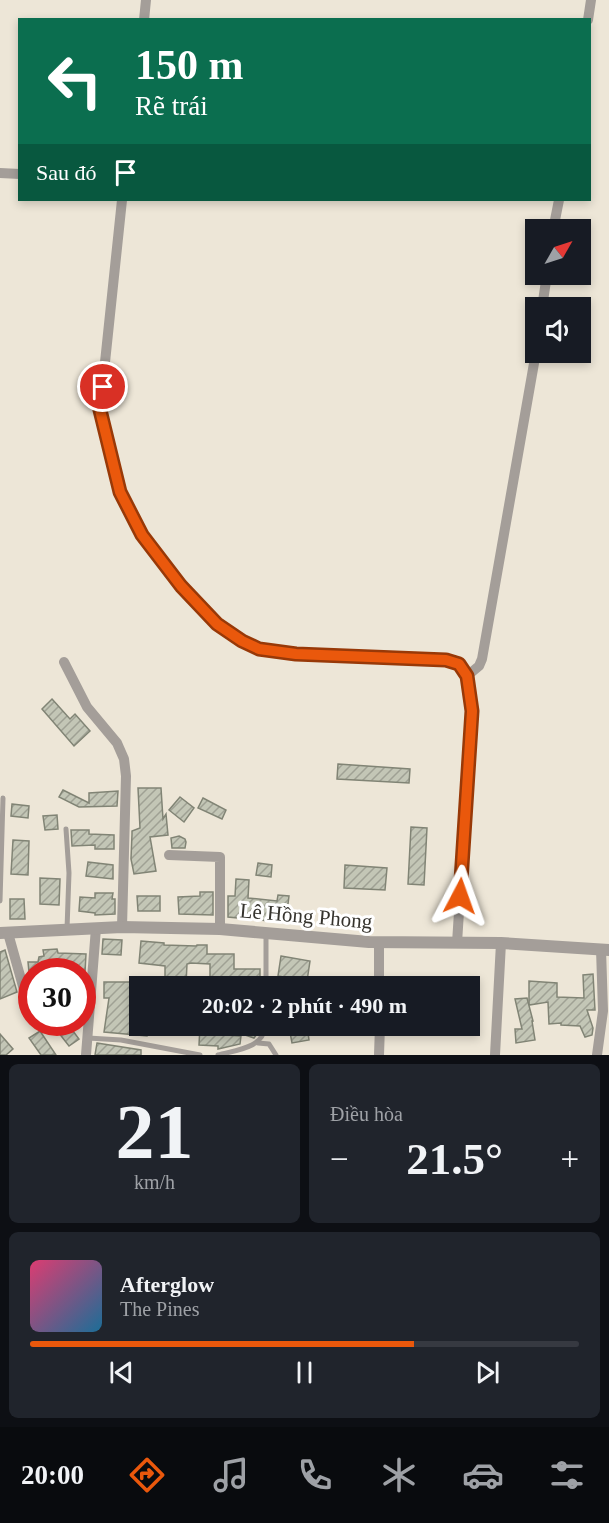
<!DOCTYPE html>
<html lang="vi">
<meta charset="utf-8">
<style>
:root{--surface:#171b24;--page:#20242c;--text:#f1f3f6;--muted:#9ea1a6;--line:#363941;--accent:#ea580c}
body{margin:0;font-family:"Times New Roman",serif;background:var(--page);color:var(--text);height:100vh;display:flex;flex-direction:column;font-size:22px;white-space:nowrap}
*{box-sizing:border-box;margin:0}
p{font-size:20px;color:var(--muted)}
.icon{flex:none;width:33px;height:33px;fill:none;stroke:currentColor;stroke-width:2;stroke-linecap:round;stroke-linejoin:round}
.map{position:relative;height:1055px;overflow:hidden}
.side{display:flex;flex-direction:column;gap:9px;padding:9px;background:#0d0f14;flex:1}
.side>*{flex:none}
.hud{position:absolute;left:18px;top:18px;width:573px;height:183px;border-radius:0px;box-shadow:0 3px 9px #0003;background:#0b6e4f;color:#fff;overflow:hidden}
.needle{width:39px;rotate:51deg}
.buttons{position:absolute;left:525px;top:219px;display:grid;gap:12px}
.buttons a{display:grid;place-items:center;width:66px;height:66px;border-radius:0px;background:var(--surface);box-shadow:0 3px 9px #0003;font-size:30px}
.speed{position:absolute;left:18px;top:958px;display:flex;gap:12px;font-size:30px;font-weight:700;text-align:center}
.speed>*{display:grid;place-content:center;width:78px;height:78px;border-radius:50%;background:var(--surface);box-shadow:0 3px 9px #0003;line-height:1}
.speed .limit{border:9px solid #d22;background:#fff;color:#111}
.pin{position:absolute;display:grid;place-items:center;width:51px;height:51px;color:#fff;margin:-26px;border:3px solid #fff;border-radius:50%;box-shadow:0 2px 6px #0007}
.me{position:absolute;width:66px;margin:-33px;rotate:4deg;stroke-linejoin:round;filter:drop-shadow(0 0 4px #0008)}
.turn{display:flex;align-items:center;gap:21px;height:126px;padding:0 18px;font-size:27px}
.turn .icon{width:78px;height:78px;stroke-width:2.5}
.turn b{display:block;font-size:42px;line-height:51px}
.then{display:flex;align-items:center;height:57px;padding:0 18px;background:#0003;gap:12px;font-size:22px}
.big{font-size:45px;font-weight:700;line-height:1.1}
.side .widget{flex:1;display:flex;flex-direction:column;justify-content:center;gap:9px;min-width:0;padding:0 21px;border-radius:9px;background:var(--page)}
.side .dial{align-items:center;gap:0}
.dial b{font-size:78px;line-height:1}
.song{display:flex;align-items:center;gap:18px}
.cover{width:72px;height:72px;border-radius:9px;background:linear-gradient(135deg,hsl(340 70% 55%),hsl(200 70% 35%))}
.played{height:6px;border-radius:3px;background:linear-gradient(90deg,var(--accent) 70%,var(--line) 70%)}
.keys{display:flex;justify-content:space-around;direction:ltr}
.heat{display:flex;justify-content:space-between;align-items:center;font-size:33px;direction:ltr}
.side .tiles{flex:1;display:grid;gap:9px;grid-template-columns:1fr 1fr}
.widget:last-child{grid-column:span 2}
.trip{position:absolute;left:129px;top:976px;width:351px;height:60px;border-radius:0px;background:var(--surface);box-shadow:0 3px 9px #0003;font-weight:700;line-height:60px;text-align:center}
.tab-bar{display:flex;height:96px;justify-content:space-around;align-items:center;background:#090b0e;color:var(--muted)}
.tab-bar .icon{width:42px;height:42px}
.tab-bar .active{color:var(--accent)}
.tab-bar b{font-size:27px;color:var(--text)}
.map>svg:first-child{display:block}
</style>
<div class="map">
<svg width="609" height="1055" viewBox="0 0 609 1055">
<defs>
<pattern id="building-hatch" width="6" height="6" patternUnits="userSpaceOnUse" patternTransform="scale(1.5)"><rect width="6" height="6" fill="#c3c6b6"/><path d="M-1 1l2-2M0 6l6-6M5 7l2-2" fill="none" stroke="#9fa194"/></pattern>
</defs>
<rect width="100%" height="100%" fill="#ede6d7"/>
<g fill="url(#building-hatch)" stroke="#818475" stroke-width="1.5">
<polygon points="52,699 70,719 75,714 90,731 74,746 42,709"/>
<polygon points="338,764 410,769 409,783 337,779"/>
<polygon points="138,788 161,788 163,819 166,814 168,835 150,837 156,871 134,874 131,859 132,834 132,831 140,828"/>
<polygon points="63,790 89,803 89,793 118,791 117,806 79,807 59,797"/>
<polygon points="180,797 194,808 184,822 169,810"/>
<polygon points="203,798 226,810 222,819 198,808"/>
<polygon points="12,804 29,806 28,818 11,816"/>
<polygon points="57,815 58,829 45,830 43,816"/>
<polygon points="411,827 427,828 424,885 408,884"/>
<polygon points="71,830 89,830 89,834 114,835 114,849 95,849 95,845 72,846"/>
<polygon points="179,836 185,839 186,842 185,848 172,848 171,838"/>
<polygon points="13,840 29,841 28,875 11,874"/>
<polygon points="88,862 113,865 113,879 86,876"/>
<polygon points="258,863 272,865 271,877 256,875"/>
<polygon points="345,865 387,868 385,890 344,888"/>
<polygon points="40,878 60,879 59,905 40,904"/>
<polygon points="236,879 249,880 248,898 277,901 278,895 289,896 286,920 271,918 270,921 228,917 228,896 235,896"/>
<polygon points="200,892 213,892 213,915 179,914 178,897 200,896"/>
<polygon points="95,893 113,893 112,899 115,899 115,914 95,915 95,913 79,911 80,897 95,898"/>
<polygon points="137,896 160,896 160,911 138,911"/>
<polygon points="10,899 24,899 25,919 10,919"/>
<polygon points="103,939 122,940 121,955 102,954"/>
<polygon points="141,941 164,943 164,945 196,946 197,945 207,945 207,954 234,954 234,969 260,969 260,987 210,987 210,964 191,963 187,964 186,984 165,983 165,966 139,963"/>
<polygon points="57,949 58,953 86,954 85,972 29,972 28,962 38,962 39,957 44,956 43,950"/>
<polygon points="5,950 17,992 0,999 0,952"/>
<polygon points="281,956 310,961 307,981 278,976"/>
<polygon points="593,974 595,1010 587,1010 593,1028 592,1035 585,1037 580,1026 561,1025 561,1023 549,1024 548,1002 529,1005 529,981 557,983 557,997 584,998 583,975"/>
<polygon points="104,982 130,982 131,1009 140,1010 140,1026 148,1026 147,1036 104,1032 109,998 104,998"/>
<polygon points="527,998 533,1021 532,1021 535,1040 516,1043 515,1029 522,1029 515,999"/>
<polygon points="51,1023 67,1023 79,1039 69,1046"/>
<polygon points="200,1026 225,1026 226,1035 241,1036 240,1044 218,1049 218,1046 199,1045"/>
<polygon points="245,1026 260,1026 259,1031 254,1038 245,1035"/>
<polygon points="294,1026 307,1026 309,1040 292,1043 289,1027"/>
<polygon points="40,1031 56,1055 41,1055 29,1038"/>
<polygon points="0,1034 13,1049 6,1055 0,1055"/>
<polygon points="97,1043 141,1050 141,1055 95,1055"/>
</g>
<g fill="none" stroke-linecap="round" stroke-linejoin="round">
<g stroke="#a49e99" stroke-width="5">
<polyline points="66,829 69,873 67,929"/>
<polyline points="0,901 3,798"/>
<polyline points="266,987 266,934"/>
<polyline points="88,1038 121,1040 200,1055"/>
<polyline points="258,1043 269,1044 276,1055"/>
<path d="M218,1055C236,1050 264,1048 265,1026"/>
</g>
<g stroke="#a49e99" stroke-width="10">
<polyline points="144,20 146,0"/>
<polyline points="588,20 591,0"/>
<polyline points="0,173 20,174"/>
<polyline points="122,200 100,410 120,492 142,535 181,586 217,624 242,641 259,649 296,654 446,660 459,665 467,676 472,711 457,943"/>
<polyline points="553,230 559,200"/>
<polyline points="542,308 547,274"/>
<polyline points="64,662 87,707 117,743 124,759 126,776 122,927"/>
<polyline points="467,676 479,666 482,659 536,352"/>
<polyline points="169,855 220,857 220,929"/>
<polyline points="8,933 26,997"/>
<polyline points="379,987 379,942"/>
<polyline points="86,1055 96,928"/>
<polyline points="379,1055 380,1026"/>
<polyline points="495,1055 501,943"/>
<polyline points="597,1055 603,1011 601,949"/>
</g>
<polyline stroke="#a49e99" stroke-width="12" points="0,933 122,927 220,929 369,942 501,943 609,950"/>
</g>
<g fill="none" stroke-linecap="round" stroke-linejoin="round">
<g stroke="#983908" stroke-width="15">
<polyline id="route" points="103,387 100,410 120,492 142,535 181,586 217,624 242,641 259,649 296,654 446,660 459,664 467,676 472,711 460,896"/>
</g>
<use href="#route" stroke="#ea580c" stroke-width="10"/>
</g>
<g text-anchor="middle" dominant-baseline="central" stroke-width="6" stroke-linejoin="round" paint-order="stroke">
<g font-size="21" fill="#35332d" stroke="#fff">
<text transform="translate(306 916) rotate(5)">Lê Hồng Phong</text>
</g>
</g>
</svg>
<div class="buttons">
<a><svg class="needle" viewBox="-14 -14 28 28"><path d="M0-13l5 13h-10z" fill="#e53935"/><path d="M0 13l5-13h-10z" fill="#9ea1a6"/></svg></a>
<a><svg class="icon" aria-label="sound" viewBox="0 0 24 24"><path d="M4 9h4l5-4v14l-5-4H4zM17 9q2 3 0 6"/></svg></a>
</div>
<div class="speed"><div class="limit">30</div></div>
<div class="pin" style="left:103px;top:387px;background:#d93025"><svg class="icon" aria-label="arrive" viewBox="0 0 24 24"><path d="M6 21V4h12l-3 4 3 4H6"/></svg></div>
<svg class="me" style="left:460px;top:896px" viewBox="-20 -20 40 40"><path d="M0-17L14 15 0 8-14 15z" fill="#ea580c" stroke="#fff" stroke-width="4"/></svg>
<div class="trip">20:02 · 2 phút · 490 m</div>
<div class="hud">
<div class="turn"><svg class="icon" aria-label="left" viewBox="0 0 24 24"><path d="M17 20v-9H6M10 6l-5 5 5 5"/></svg><div><b>150 m</b>Rẽ trái</div></div>
<div class="then">Sau đó<svg class="icon" aria-label="arrive" viewBox="0 0 24 24"><path d="M6 21V4h12l-3 4 3 4H6"/></svg></div>
</div>
</div>
<section class="side">
<div class="tiles">
<div class="widget dial"><b>21</b><p>km/h</p></div>
<div class="widget"><p>Điều hòa</p>
<div class="heat"><a>−</a><b class="big">21.5°</b><a>+</a></div>
</div>
<div class="widget">
<div class="song"><i class="cover"></i><div><b>Afterglow</b><p>The Pines</p></div></div>
<div class="played"></div>
<div class="keys"><svg class="icon" aria-label="previous" viewBox="0 0 24 24"><path d="M18 5L8 12l10 7zM5 5v14"/></svg><svg class="icon" aria-label="pause" viewBox="0 0 24 24"><path d="M8 5v14M16 5v14"/></svg><svg class="icon" aria-label="next" viewBox="0 0 24 24"><path d="M6 5l10 7-10 7zM19 5v14"/></svg></div>
</div>
</div>
</section>
<nav class="tab-bar">
<b>20:00</b>
<svg class="icon active" aria-label="directions" viewBox="0 0 24 24"><path d="M12 3l9 9-9 9-9-9zM9 14v-3h6M13 9l2 2-2 2"/></svg>
<svg class="icon" aria-label="music" viewBox="0 0 24 24"><path d="M9 18V5l10-2v13"/><circle cx="6" cy="18" r="3"/><circle cx="16" cy="16" r="3"/></svg>
<svg class="icon" aria-label="phone" viewBox="0 0 24 24"><path d="M5 4h4l2 5-3 2q2 4 5 5l2-3 5 2v4C11 20 4 13 5 4z"/></svg>
<svg class="icon" aria-label="climate" viewBox="0 0 24 24"><path d="M12 3v18M4 7l16 10M4 17L20 7"/></svg>
<svg class="icon" aria-label="car" viewBox="0 0 24 24"><path d="M5 17H2v-5l4-1 3-4h7l3 4 3 1v5h-3M9 17h6M6 11h13"/><circle cx="7" cy="17" r="2"/><circle cx="17" cy="17" r="2"/></svg>
<svg class="icon" aria-label="filters" viewBox="0 0 24 24"><path d="M4 7h16M4 17h16"/><circle cx="9" cy="7" r="2"/><circle cx="15" cy="17" r="2"/></svg>
</nav>
